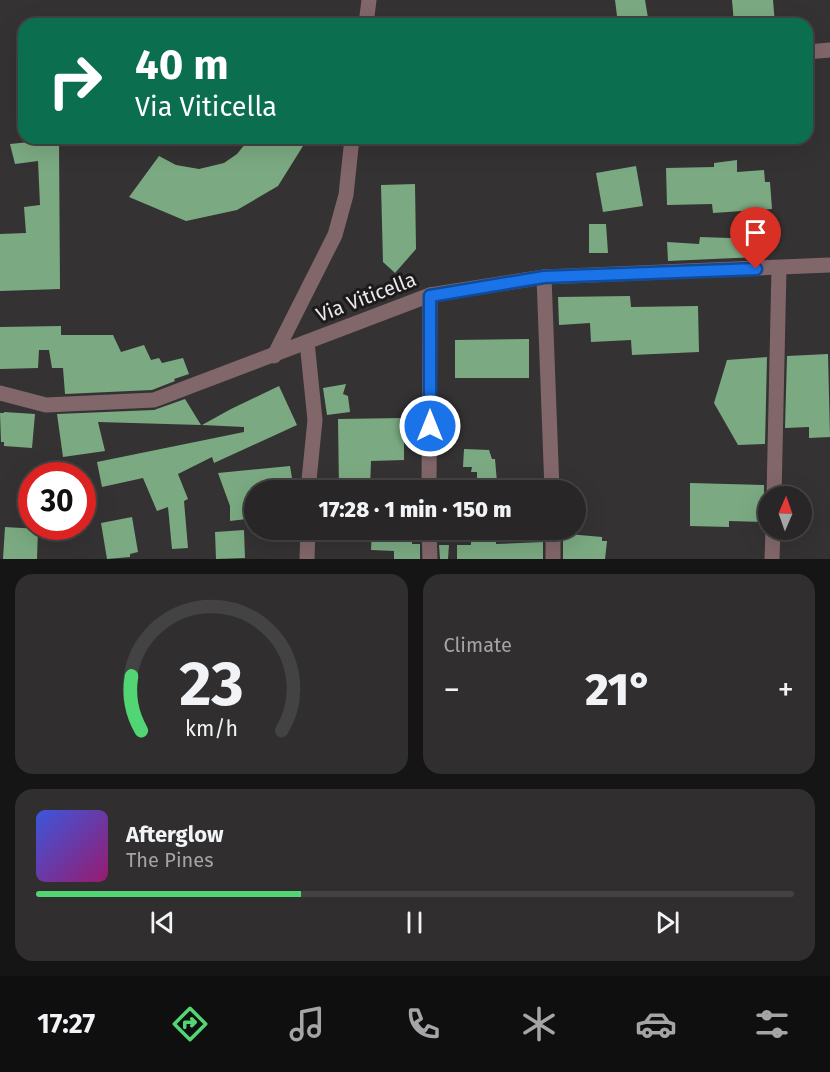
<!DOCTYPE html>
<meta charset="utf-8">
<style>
:root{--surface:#282626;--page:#302e2e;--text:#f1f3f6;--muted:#a5a5a7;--line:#444343;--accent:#51d673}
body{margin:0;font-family:"Fira Sans",sans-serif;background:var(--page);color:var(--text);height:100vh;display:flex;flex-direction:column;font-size:22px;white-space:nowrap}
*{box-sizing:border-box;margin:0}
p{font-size:20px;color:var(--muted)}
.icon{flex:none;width:33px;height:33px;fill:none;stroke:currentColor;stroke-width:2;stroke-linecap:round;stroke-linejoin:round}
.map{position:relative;height:559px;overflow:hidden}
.sheet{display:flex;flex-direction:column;gap:15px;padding:15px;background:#161515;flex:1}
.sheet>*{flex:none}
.banner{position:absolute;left:18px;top:18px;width:795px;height:126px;border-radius:18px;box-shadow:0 6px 24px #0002,0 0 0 2px var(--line);background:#0b6e4f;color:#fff;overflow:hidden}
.needle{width:39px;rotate:2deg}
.buttons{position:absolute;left:758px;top:486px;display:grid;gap:12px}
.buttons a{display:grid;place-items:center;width:54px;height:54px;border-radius:50%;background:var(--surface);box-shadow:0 6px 24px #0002,0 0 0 2px var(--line);font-size:30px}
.speed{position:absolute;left:18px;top:462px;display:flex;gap:12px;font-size:30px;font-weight:700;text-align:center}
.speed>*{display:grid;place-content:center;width:78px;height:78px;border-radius:50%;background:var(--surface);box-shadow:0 6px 24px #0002,0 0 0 2px var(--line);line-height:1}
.speed .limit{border:9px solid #d22;background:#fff;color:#111}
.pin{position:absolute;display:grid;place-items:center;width:51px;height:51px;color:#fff;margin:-62px -26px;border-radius:50% 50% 50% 0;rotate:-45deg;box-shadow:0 0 6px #0007}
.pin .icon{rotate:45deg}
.me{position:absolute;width:66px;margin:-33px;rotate:0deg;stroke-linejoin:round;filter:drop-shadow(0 0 4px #0008)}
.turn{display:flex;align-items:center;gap:21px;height:126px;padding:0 18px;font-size:27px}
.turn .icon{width:78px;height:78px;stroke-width:2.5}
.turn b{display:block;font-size:42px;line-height:51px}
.big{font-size:45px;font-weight:800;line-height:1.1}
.sheet .card{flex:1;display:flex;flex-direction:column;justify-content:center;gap:9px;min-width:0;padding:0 21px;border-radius:18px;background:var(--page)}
.sheet .dial{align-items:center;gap:0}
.dial svg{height:156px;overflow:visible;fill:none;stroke:var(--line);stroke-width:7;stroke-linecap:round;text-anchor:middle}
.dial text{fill:var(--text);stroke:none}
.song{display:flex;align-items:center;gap:18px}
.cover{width:72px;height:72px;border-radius:9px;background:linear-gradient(135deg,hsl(230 70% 55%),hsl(320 70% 35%))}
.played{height:6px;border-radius:3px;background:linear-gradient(90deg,var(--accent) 35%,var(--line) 35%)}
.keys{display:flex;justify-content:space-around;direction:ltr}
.heat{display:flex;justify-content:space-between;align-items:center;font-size:33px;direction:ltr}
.sheet .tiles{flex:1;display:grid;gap:15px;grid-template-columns:1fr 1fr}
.card:last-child{grid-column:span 2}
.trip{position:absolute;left:244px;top:480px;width:342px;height:60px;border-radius:30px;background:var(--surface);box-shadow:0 6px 24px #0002,0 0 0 2px var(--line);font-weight:800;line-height:60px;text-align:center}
.tab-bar{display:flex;height:96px;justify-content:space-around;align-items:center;background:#100f0f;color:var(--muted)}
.tab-bar .icon{width:42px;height:42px}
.tab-bar .on{color:var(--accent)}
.tab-bar b{font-size:27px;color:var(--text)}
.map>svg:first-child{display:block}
</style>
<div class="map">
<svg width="830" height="559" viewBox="0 0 830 559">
<rect width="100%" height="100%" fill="#353233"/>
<g fill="#7baa82">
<polygon points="615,0 645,0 649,24 618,24"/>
<polygon points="732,0 773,0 775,24 734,24"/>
<polygon points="250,138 308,138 278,186 237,210 186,221 129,197 159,156 176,165 199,169 224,163 237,154"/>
<polygon points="59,139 60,289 0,291 0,234 26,233 24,207 40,205 38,161 15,164 10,144"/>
<polygon points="737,160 737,172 764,170 765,182 770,182 772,209 713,213 712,204 667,205 666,168 714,167 714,163"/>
<polygon points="636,166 643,206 603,212 596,173"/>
<polygon points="415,184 416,249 395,273 383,262 381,185"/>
<polygon points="589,224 606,224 608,253 589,253"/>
<polygon points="700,237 760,239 758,257 668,261 667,242 699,244"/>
<polygon points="630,296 631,307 698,306 699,352 632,355 631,340 591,342 590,323 559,325 558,297"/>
<polygon points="61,326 61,335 113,335 121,352 144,345 151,360 159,358 162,363 183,358 189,374 174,379 175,381 152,390 65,394 63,368 52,368 49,350 39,350 38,368 0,369 0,327"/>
<polygon points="529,339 529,378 455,378 455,340"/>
<polygon points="828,354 830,437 809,438 809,427 785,428 787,356"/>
<polygon points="767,357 765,444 738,445 714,403 727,360"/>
<polygon points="346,384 343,394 348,396 350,412 327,415 323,388"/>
<polygon points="279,386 297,425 214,463 212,457 178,474 188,499 184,501 188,548 172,549 168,507 157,511 143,478 102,487 97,462 244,432 244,427 202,425 231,409"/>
<polygon points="185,399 201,425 98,422 105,451 63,457 57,414 154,410"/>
<polygon points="4,412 35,414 32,448 4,446 4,442 1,442 0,413 4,413"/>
<polygon points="404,418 404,460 371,461 370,490 339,490 338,419"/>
<polygon points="464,449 489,450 492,459 495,459 497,482 477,481 477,472 471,472 472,467 463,467"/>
<polygon points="290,466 294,490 255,490 255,518 230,521 230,506 218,473"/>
<polygon points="690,483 764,485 764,496 768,503 766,522 729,521 729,527 690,526"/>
<polygon points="132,517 138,552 130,554 130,557 107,559 101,523"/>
<polygon points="5,527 38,529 37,559 3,559"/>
<polygon points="244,530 245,558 216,559 215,532"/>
<polygon points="372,530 412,530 412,544 420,544 420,559 394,559 394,551 371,550"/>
<polygon points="568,534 602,537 602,541 607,541 605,559 563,559 563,541 564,537 568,538"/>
<polygon points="471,542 496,542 496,544 543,542 543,559 457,559 457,545 471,545"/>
<polygon points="439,545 449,545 448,559 440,559"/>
</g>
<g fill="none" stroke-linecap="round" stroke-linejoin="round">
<g stroke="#82676a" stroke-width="15">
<polyline points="366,24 369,0"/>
<polyline points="807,52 830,50"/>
<polyline points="544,277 552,490"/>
<polyline points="307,342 315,420 308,490"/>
<polyline points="274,356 335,235 346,195 352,138"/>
<polyline points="0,393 46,405 154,400 430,295 544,277 830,265"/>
<polyline points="429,490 430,295"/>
<polyline points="774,496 779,268"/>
<polyline points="429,530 430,559"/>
<polyline points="553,530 553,559"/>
<polyline points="307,559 308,530"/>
<polyline points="772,559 773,530"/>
</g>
</g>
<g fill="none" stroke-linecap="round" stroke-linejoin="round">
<g stroke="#114b97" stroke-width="15">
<polyline id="route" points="430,426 430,296 544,277 756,269"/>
</g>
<use href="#route" stroke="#1a73e8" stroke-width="10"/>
</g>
<g text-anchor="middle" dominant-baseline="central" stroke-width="6" stroke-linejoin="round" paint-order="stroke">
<g font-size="20" fill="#ebe9e9" stroke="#1c1a1b">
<text transform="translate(366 297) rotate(-21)">Via Viticella</text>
</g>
</g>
</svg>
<div class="buttons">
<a><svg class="needle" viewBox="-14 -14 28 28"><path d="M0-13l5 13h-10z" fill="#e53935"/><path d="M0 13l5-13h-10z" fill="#a5a5a7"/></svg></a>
</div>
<div class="speed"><div class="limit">30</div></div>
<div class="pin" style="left:756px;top:269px;background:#d93025"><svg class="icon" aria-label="arrive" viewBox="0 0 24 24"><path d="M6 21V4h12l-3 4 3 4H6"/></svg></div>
<svg class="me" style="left:430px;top:426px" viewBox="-20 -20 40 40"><circle r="17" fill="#1a73e8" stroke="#fff" stroke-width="3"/><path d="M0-11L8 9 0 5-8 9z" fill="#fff"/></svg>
<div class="trip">17:28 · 1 min · 150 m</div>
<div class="banner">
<div class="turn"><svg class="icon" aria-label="right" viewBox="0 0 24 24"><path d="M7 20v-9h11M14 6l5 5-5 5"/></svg><div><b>40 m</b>Via Viticella</div></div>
</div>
</div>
<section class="sheet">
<div class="tiles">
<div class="card dial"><svg viewBox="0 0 100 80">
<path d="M14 69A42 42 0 1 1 86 69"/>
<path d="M14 69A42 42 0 0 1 9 41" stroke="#51d673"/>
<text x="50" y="56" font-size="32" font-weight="700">23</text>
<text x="50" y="72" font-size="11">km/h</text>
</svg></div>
<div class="card"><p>Climate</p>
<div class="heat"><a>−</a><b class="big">21°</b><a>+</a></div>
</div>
<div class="card">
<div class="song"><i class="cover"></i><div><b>Afterglow</b><p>The Pines</p></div></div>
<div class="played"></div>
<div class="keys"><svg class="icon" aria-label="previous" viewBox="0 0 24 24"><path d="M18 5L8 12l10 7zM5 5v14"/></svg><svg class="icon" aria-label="pause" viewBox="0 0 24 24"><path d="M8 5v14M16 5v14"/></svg><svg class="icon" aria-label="next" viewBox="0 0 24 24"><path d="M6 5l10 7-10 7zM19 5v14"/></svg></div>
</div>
</div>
</section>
<nav class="tab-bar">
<b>17:27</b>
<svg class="icon on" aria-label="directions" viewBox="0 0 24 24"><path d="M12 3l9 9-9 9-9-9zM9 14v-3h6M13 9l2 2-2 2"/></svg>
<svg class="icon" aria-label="music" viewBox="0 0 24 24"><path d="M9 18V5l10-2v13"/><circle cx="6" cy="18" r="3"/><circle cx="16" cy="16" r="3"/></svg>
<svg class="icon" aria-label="phone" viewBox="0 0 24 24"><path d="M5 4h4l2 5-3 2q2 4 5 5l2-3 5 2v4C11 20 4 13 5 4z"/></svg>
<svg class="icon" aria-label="climate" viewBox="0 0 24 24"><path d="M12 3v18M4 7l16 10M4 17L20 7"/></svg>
<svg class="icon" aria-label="car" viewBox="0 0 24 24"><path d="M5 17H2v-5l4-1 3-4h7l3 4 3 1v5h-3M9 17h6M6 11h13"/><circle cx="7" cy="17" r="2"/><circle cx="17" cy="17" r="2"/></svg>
<svg class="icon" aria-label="filters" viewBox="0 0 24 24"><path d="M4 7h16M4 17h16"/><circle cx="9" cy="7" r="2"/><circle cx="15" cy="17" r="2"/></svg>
</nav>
